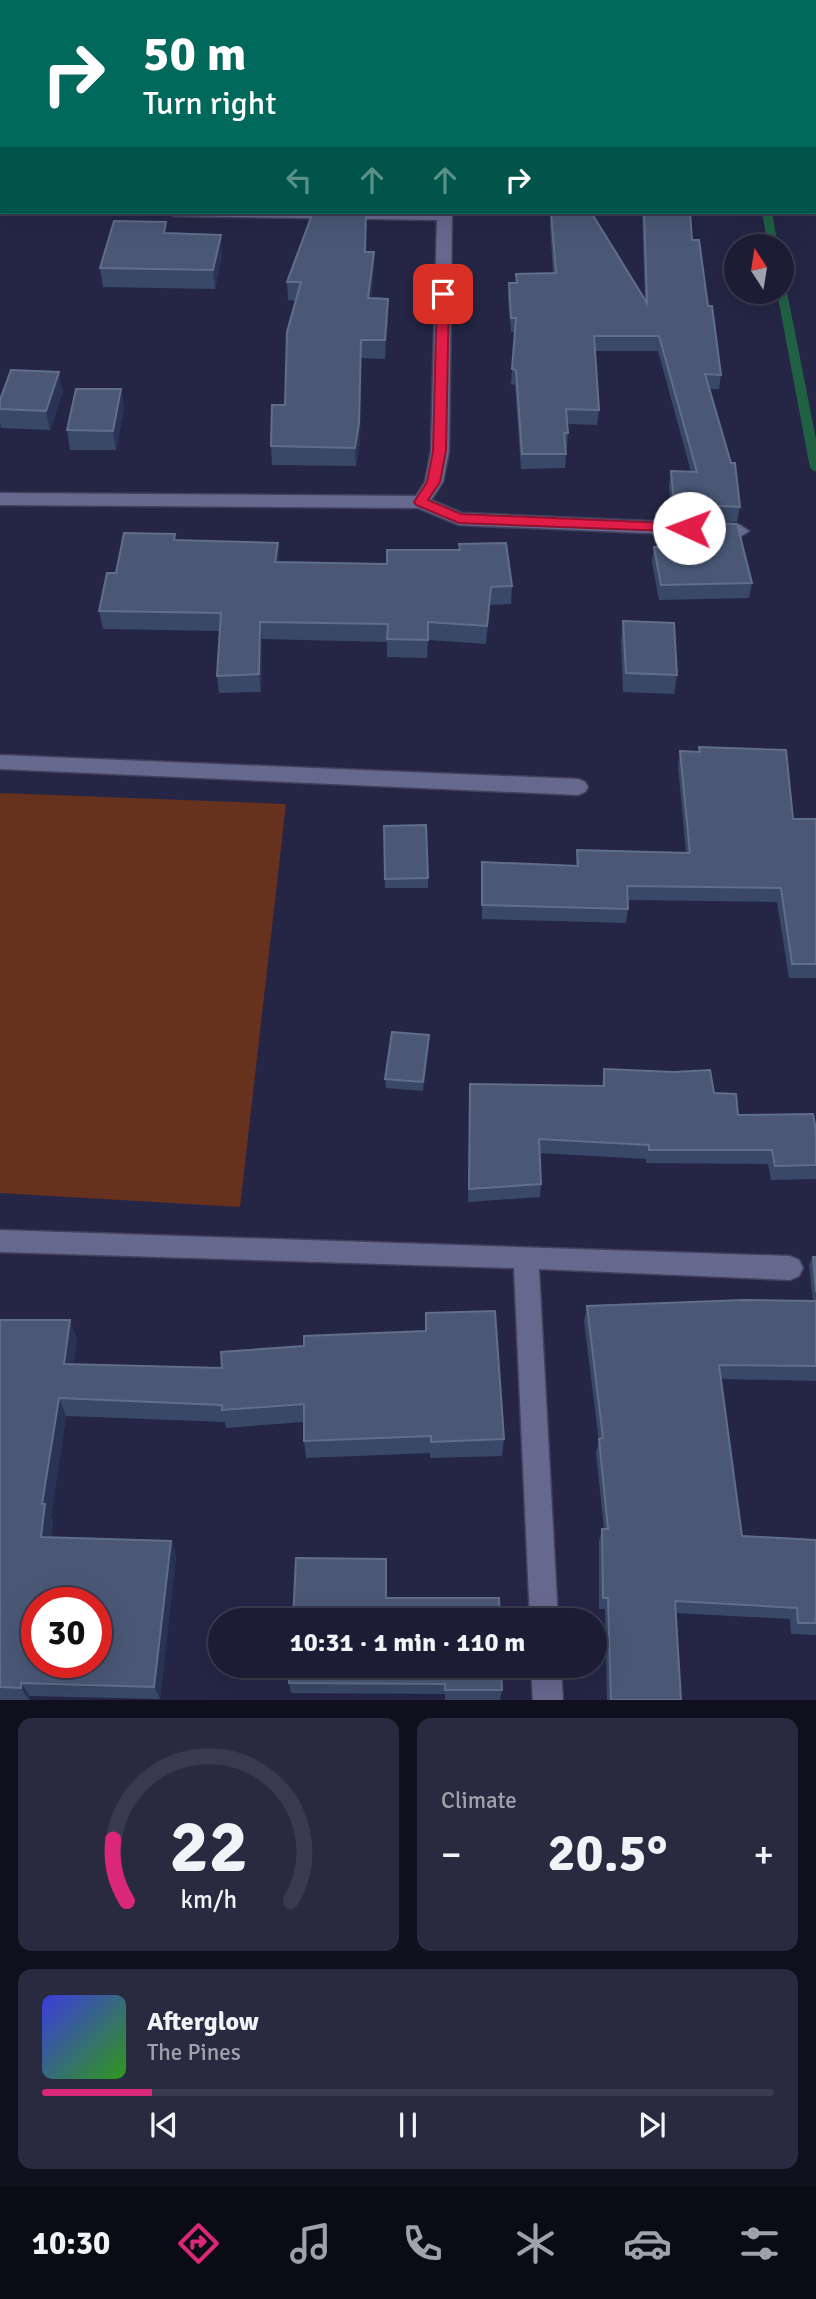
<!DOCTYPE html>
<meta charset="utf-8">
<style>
:root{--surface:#1c1c34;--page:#292940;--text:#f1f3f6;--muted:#a0a1ac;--line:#3a3a4f;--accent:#db2777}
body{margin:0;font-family:Signika,sans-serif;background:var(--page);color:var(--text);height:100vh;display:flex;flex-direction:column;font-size:26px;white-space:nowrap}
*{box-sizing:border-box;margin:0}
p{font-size:23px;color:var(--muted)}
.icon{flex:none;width:38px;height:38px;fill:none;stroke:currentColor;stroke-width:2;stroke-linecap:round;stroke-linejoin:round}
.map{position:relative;height:1700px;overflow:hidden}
.sheet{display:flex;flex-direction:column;gap:18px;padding:18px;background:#0f0f1d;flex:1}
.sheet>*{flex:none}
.hud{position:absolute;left:0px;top:0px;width:817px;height:214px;box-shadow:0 7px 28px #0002,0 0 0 2px var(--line);background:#00695c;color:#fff;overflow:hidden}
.needle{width:46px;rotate:348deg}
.buttons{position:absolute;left:724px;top:234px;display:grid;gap:14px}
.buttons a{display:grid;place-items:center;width:70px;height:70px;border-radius:50%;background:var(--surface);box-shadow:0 7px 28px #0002,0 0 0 2px var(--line);font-size:35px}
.speed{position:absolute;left:21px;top:1587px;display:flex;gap:14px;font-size:35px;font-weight:700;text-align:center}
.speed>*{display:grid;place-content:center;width:91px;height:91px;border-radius:50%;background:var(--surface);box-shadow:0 7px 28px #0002,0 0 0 2px var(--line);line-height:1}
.speed .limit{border:10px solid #d22;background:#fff;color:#111}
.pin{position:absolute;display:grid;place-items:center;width:60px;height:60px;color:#fff;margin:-30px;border-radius:14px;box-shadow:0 4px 10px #0006}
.me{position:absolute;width:77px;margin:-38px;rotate:272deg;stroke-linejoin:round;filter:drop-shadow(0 0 5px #0008)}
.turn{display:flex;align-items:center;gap:24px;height:147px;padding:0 28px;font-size:32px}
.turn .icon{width:91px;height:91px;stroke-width:2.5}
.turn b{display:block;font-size:49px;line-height:60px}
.lanes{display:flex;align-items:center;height:66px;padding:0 28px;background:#0003;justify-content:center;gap:35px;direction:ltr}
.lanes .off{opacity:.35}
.big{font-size:52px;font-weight:800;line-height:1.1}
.sheet .widget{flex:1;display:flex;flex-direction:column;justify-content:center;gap:10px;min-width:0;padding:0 24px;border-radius:14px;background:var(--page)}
.sheet .dial{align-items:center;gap:0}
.dial svg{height:182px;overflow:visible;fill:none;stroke:var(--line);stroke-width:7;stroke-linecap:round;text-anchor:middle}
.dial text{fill:var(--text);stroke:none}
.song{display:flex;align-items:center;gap:21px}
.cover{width:84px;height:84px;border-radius:10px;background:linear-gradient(135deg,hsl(240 70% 55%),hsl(110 70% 35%))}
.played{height:7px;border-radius:4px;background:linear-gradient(90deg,var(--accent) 15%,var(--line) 15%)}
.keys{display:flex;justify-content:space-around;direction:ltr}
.heat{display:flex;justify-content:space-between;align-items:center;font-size:38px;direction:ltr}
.sheet .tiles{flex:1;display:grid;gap:18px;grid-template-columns:1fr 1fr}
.widget:last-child{grid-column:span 2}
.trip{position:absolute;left:208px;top:1608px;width:399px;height:70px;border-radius:35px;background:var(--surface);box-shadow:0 7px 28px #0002,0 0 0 2px var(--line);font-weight:800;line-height:70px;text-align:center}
.dock{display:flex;height:112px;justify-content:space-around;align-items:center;background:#0b0b15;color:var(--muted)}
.dock .icon{width:49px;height:49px}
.dock .current{color:var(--accent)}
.dock b{font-size:32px;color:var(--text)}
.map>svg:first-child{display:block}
</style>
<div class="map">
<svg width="816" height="1701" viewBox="0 0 816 1701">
<rect width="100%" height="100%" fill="#252646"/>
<polygon fill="#66311d" points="0,793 286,804 240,1207 0,1193"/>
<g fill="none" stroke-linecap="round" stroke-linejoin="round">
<g fill="#206144" fill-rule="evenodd">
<polygon points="762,212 772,212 778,247 768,247"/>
<polygon points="782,289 787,292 816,439 816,472 810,468 777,292 782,292"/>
</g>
<g stroke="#41415c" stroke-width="3">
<g id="street">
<polygon points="167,212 452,212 449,451 443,482 431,500 462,513 740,525 749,531 740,537 459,525 418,508 0,505 0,493 416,496 425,482 431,451 437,220 174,216"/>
<polygon points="0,755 578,779 585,782 588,787 585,792 578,795 0,769"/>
<polygon points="0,1230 790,1256 799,1260 803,1268 799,1276 790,1280 539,1269 558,1620 530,1620 514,1268 0,1252"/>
<polygon points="531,1666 561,1666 563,1701 533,1701"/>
</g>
</g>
<use href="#street" fill="#66698e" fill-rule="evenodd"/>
</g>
<g fill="#384866">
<polygon points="0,0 2,2 2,186 0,186"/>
<polygon points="551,212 645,299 642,212 690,212 692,240 708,306 721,375 719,389 709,389 740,507 737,522 671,519 669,485 671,471 691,472 658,351 595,351 599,410 597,425 568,424 568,433 567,448 566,448 566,454 565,468 521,469 515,385 511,384 515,332 511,332 508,298 509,283 516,283 516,274 553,273 550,225"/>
<polygon points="168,233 222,254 215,289 103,287 100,268"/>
<polygon points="365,252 374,270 371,298 388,299 388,318 385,359 361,358 360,442 356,466 272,465 271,446 285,405 296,301 288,300 287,282"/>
<polygon points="121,389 124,408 116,450 70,450 67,430"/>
<polygon points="63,391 50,430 1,428 0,423 0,400"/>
<polygon points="675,521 752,583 749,598 659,600 652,562 654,547 673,546 672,537"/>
<polygon points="176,540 279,562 387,564 459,550 459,544 512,586 511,604 490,605 486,644 428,640 427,658 387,657 387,642 262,639 261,692 219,693 217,676 219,631 103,629 99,611 116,573"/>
<polygon points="623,621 677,675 674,694 623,692 621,640"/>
<polygon points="699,747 793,819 816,819 816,978 789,978 777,902 628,900 628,909 626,923 482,919 482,862 576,866 577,850 686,853 678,765 680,751 698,751"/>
<polygon points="384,826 428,878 428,888 385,888"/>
<polygon points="429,1045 423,1091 386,1088 385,1079"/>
<polygon points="604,1069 714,1093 738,1115 816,1130 816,1179 771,1180 768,1164 646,1163 646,1159 540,1153 541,1184 540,1197 468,1202 470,1098 602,1086"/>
<polygon points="813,1257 816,1257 816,1381 721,1379 742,1536 816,1540 816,1635 791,1634 790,1619 676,1613 681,1700 607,1700 605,1609 599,1609 599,1541 602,1529 604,1529 596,1452 599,1442 584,1321 587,1306 813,1301 809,1265"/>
<polygon points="426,1313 504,1439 502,1456 430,1458 430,1453 306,1458 304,1441 304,1422 226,1428 225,1422 66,1416 51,1516 53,1520 51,1537 171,1541 176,1556 160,1699 30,1696 29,1700 0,1700 0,1320 77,1339 73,1364 222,1368 304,1346 425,1331"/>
<polygon points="290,1666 502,1690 500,1700 445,1700 445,1694 291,1693 289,1683"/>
</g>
<g fill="#293353">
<polygon points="221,235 222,254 215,289 213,270"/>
<polygon points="374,252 374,270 368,317 368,298"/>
<polygon points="388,299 388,318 385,359 385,340"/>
<polygon points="361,340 360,442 356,466 355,448"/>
<polygon points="59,372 63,391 50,430 46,411"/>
<polygon points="121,389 124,408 116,450 113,431"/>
<polygon points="278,543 279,561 277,580 275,562"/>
<polygon points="491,587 490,605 486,644 487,626"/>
<polygon points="260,622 262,639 261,692 259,674"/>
<polygon points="429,1035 429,1045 423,1091 423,1082"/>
<polygon points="70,1320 77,1339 71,1382 64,1364"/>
<polygon points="59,1398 66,1416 51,1516 53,1520 49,1552 41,1537 42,1504"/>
<polygon points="171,1541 176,1556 160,1699 154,1687"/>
<polygon points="21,1683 30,1696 29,1700 21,1688"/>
</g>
<g fill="#4a5876" stroke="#616e8a" stroke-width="2" fill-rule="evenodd">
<polygon points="0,0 481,0 522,2 2,2 2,169 0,169"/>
<polygon points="625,0 816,0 816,42 816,2 625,2"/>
<polygon points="313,212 366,212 365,252 374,252 368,298 388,299 385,340 361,340 359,423 355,448 271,446 272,405 285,405 287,332 301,282 287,282"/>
<polygon points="551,212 591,212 647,303 644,212 690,212 692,240 699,240 708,306 712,306 721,375 705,374 731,463 735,463 740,507 674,504 671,471 697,472 659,336 594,336 599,410 566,409 568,433 564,433 566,454 522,454 516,370 512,369 516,318 511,318 509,283 517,283 516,274 556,273"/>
<polygon points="114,221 166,222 164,233 221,235 213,270 100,268"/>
<polygon points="11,370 59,372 46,411 0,409 0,400"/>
<polygon points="76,389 121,389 113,431 67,430"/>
<polygon points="675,521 737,524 752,583 661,585 654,547 677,546"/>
<polygon points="124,533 175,534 174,540 278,543 275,562 387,564 387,550 460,550 459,544 506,543 512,586 491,587 487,626 428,622 428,640 387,639 388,624 260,622 259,674 217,676 221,613 99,611 107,573 116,573"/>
<polygon points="623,621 674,623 677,675 626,673"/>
<polygon points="699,747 786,750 793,819 816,819 816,964 792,964 781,888 627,886 628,909 482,905 482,862 578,866 577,850 690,853 680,751 700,752"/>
<polygon points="426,825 428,878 385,879 384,826"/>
<polygon points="392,1032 429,1035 423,1082 385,1079"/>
<polygon points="604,1069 674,1072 710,1070 714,1093 736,1094 738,1115 813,1114 816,1130 816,1165 775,1166 772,1150 649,1150 649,1145 539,1139 541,1184 469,1189 470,1084 604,1086"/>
<polygon points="813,1257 816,1257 816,1292"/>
<polygon points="744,1300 816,1301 816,1366 719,1365 742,1536 816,1540 816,1623 798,1623 797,1608 675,1601 681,1700 611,1700 608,1598 603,1598 602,1529 608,1529 599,1439 603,1438 587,1306"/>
<path d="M495,1311L504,1439L431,1442V1436L304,1441V1404L222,1410V1405L59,1398L42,1504H45L41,1537L171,1541L154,1687L21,1683V1688L0,1687V1320H70L64,1364L222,1368L221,1352L304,1346V1336L426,1331V1313ZM37,1603H96V1662H37Z"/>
<polygon points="296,1558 386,1559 386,1598 499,1598 500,1620 293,1620"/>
<polygon points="290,1666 501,1666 502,1690 445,1690 445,1684 289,1683"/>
</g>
<polygon fill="#e11d48" stroke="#92132f" stroke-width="2" points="443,291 449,294 446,451 440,482 428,500 461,514 689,524 696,528 694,532 459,523 416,505 414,502 427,482 433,451 437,294"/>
</svg>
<div class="buttons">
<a><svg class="needle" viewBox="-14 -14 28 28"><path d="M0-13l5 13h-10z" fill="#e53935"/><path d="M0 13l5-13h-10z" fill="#a0a1ac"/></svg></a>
</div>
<div class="speed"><div class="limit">30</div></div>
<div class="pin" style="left:443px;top:294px;background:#d93025"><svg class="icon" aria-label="arrive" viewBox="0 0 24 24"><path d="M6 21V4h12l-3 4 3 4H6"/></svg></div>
<svg class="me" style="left:689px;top:528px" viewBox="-20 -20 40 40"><circle r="19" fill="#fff"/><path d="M0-13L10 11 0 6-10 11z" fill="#e11d48"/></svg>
<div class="trip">10:31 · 1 min · 110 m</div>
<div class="hud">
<div class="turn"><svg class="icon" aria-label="right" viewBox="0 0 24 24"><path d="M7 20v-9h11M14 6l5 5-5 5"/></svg><div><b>50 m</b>Turn right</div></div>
<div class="lanes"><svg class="icon off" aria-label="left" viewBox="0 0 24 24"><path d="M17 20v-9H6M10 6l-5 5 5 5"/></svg><svg class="icon off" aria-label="ahead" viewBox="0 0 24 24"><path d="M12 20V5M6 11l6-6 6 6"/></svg><svg class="icon off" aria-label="ahead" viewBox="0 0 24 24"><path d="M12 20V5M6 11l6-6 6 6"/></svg><svg class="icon" aria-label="right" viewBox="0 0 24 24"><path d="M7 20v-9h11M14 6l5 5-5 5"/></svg></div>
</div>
</div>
<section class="sheet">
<div class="tiles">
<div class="widget dial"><svg viewBox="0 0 100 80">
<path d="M14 69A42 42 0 1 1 86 69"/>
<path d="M14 69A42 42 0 0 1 8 42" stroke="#db2777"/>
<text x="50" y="56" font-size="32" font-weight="700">22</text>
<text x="50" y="72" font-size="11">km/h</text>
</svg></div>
<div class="widget"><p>Climate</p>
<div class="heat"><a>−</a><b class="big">20.5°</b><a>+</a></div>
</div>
<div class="widget">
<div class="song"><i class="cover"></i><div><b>Afterglow</b><p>The Pines</p></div></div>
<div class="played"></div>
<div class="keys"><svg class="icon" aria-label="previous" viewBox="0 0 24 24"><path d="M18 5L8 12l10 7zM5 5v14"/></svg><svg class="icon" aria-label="pause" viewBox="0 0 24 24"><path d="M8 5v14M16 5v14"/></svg><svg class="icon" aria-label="next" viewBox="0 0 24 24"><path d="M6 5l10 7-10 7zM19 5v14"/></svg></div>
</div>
</div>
</section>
<nav class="dock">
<b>10:30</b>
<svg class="icon current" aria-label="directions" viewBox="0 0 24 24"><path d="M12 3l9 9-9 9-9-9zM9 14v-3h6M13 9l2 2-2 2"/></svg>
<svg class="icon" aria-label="music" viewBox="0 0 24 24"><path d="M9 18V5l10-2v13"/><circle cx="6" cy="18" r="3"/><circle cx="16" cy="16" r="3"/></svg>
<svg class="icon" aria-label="phone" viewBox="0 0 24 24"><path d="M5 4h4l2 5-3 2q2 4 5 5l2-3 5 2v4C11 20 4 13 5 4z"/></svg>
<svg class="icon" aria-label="climate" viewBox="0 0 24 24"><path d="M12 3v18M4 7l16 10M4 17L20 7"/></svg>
<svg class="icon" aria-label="car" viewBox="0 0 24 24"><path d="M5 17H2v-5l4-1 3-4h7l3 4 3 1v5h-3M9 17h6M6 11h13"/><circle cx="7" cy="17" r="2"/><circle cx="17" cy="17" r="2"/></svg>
<svg class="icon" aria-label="filters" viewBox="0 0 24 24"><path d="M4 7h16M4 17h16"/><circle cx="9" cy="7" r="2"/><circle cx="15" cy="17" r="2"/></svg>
</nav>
